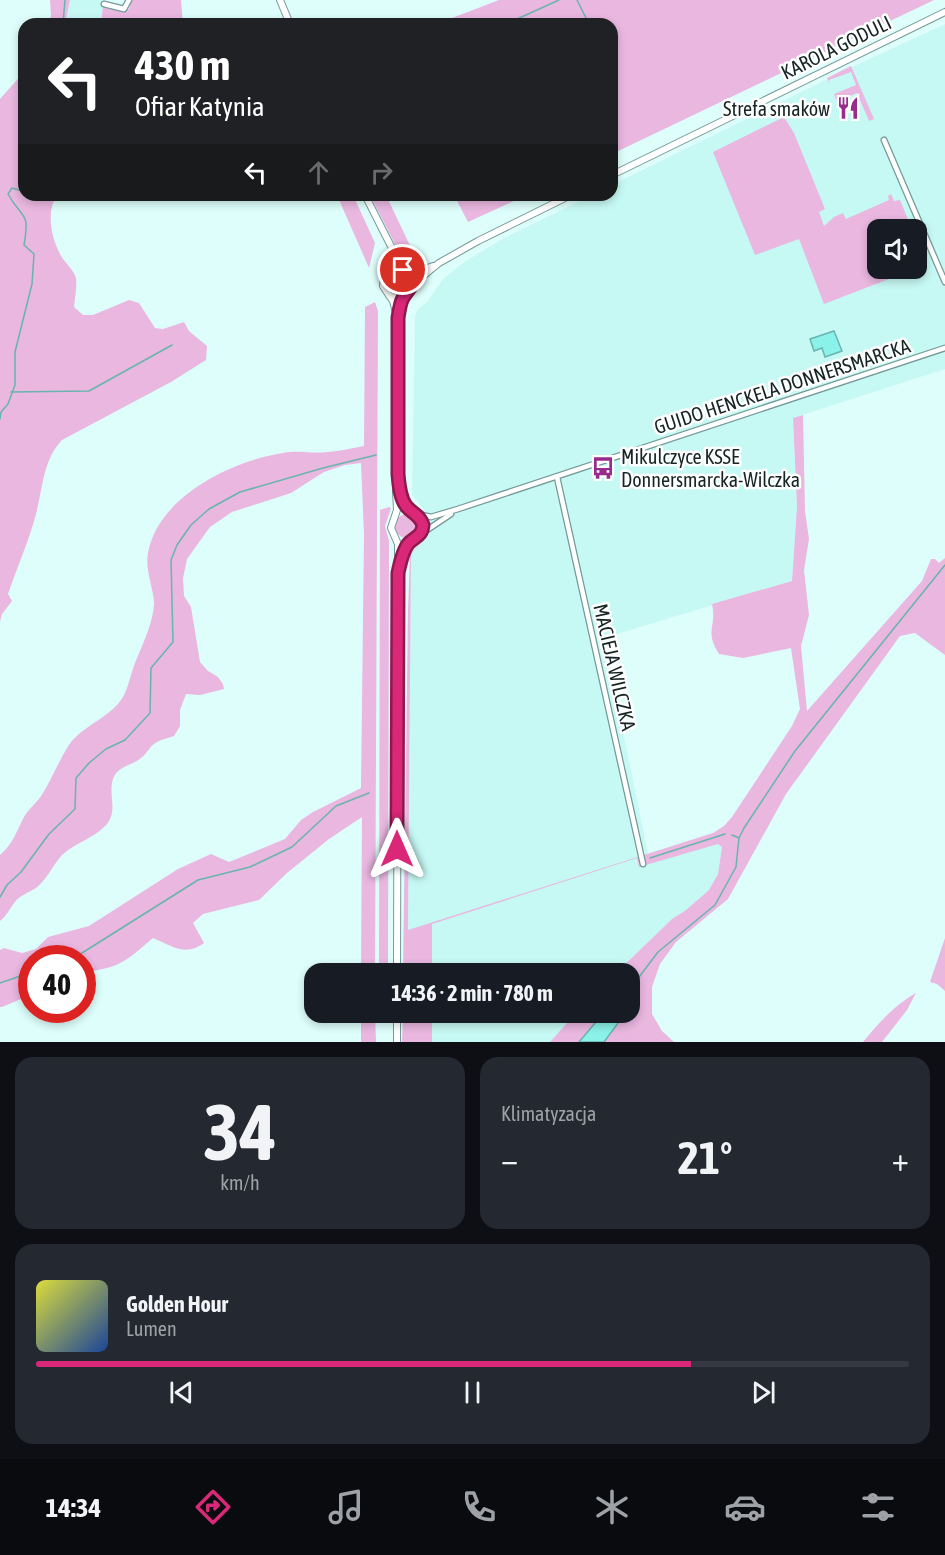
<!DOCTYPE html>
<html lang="pl">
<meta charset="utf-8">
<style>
:root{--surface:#171b24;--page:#242831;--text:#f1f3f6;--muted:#9ea1a6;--line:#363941;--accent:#db2777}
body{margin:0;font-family:"Asap Condensed",sans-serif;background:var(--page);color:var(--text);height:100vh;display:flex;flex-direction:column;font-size:22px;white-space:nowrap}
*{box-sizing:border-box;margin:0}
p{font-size:20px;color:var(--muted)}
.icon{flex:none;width:33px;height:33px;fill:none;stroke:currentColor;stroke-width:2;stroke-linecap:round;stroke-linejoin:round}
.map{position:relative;height:1042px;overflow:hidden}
.details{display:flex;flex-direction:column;gap:15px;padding:15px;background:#0d0f14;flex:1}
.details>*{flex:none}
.top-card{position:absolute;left:18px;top:18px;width:600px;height:183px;border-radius:18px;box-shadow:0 3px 9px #0003;background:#202124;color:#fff;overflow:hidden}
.fabs{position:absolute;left:867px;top:219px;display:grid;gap:12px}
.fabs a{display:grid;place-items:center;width:60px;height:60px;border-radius:12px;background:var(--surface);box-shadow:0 3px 9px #0003;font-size:30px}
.speed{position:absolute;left:18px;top:945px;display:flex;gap:12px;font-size:30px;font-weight:700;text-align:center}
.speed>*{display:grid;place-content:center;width:78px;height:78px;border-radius:50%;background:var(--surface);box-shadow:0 3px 9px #0003;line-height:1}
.speed .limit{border:9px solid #d22;background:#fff;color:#111}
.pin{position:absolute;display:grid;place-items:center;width:51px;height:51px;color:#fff;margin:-26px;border:3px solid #fff;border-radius:50%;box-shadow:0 2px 6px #0007}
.me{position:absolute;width:66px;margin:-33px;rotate:0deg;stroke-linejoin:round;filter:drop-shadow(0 0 4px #0008)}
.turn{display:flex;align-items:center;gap:21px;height:126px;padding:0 18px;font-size:27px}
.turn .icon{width:78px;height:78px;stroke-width:2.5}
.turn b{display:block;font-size:42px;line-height:51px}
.lanes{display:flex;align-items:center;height:57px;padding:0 18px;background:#0003;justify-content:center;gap:30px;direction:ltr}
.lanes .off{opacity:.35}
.big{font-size:45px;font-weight:700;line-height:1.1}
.details .card{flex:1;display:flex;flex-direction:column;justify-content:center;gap:9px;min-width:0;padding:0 21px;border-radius:18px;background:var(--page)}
.details .dial{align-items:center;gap:0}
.dial b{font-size:78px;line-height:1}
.song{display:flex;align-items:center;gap:18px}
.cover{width:72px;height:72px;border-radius:9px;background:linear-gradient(135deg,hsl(60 70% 55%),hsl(220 70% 35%))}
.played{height:6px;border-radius:3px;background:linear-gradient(90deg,var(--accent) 75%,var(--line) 75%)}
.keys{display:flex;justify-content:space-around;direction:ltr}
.heat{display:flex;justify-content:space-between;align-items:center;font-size:33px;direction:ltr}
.details .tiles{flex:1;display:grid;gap:15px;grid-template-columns:1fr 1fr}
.card:last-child{grid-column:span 2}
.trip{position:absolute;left:304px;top:963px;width:336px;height:60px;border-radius:18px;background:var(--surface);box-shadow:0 3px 9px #0003;font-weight:700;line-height:60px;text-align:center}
.menu{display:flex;height:96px;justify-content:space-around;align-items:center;background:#090b0e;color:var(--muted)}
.menu .icon{width:42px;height:42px}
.menu .active{color:var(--accent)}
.menu b{font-size:27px;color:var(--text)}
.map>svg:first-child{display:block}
</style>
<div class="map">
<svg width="945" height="1042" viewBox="0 0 945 1042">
<rect width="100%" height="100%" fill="#defefb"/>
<g fill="#c7f9f4" fill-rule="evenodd">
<polygon points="70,0 105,0 101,24 65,24"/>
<path d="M945,24V369L793,418L797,507L792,581L604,638L648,854L713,833L722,847L718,874L709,890L686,910L672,919L616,973H432V924L408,931L411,554L426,539L423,508L412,495L415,316L418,309L428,301L443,279L464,262L506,237L592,195H612V185L852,67ZM878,230H916V268H878Z"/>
<polygon points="432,1013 576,1013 550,1042 432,1042"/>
</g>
<g fill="#e9b7e0">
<polygon points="50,0 70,0 65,24 48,24 51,16"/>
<polygon points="131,0 181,0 183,24 101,24 103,6 126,11 129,9"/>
<polygon points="499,0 934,0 612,154 612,24 443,24 452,18"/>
<polygon points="851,66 874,119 869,121 857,93 837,102 834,94 856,85 851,72 829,80 830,85 827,78"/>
<path d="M24,72V195H57C46,212 51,237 60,254C64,262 74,270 76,278C77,287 75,298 74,307L83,315H93L129,300L139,303L155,328L163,329L184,322L189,331L207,346L206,360L171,382L62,440C43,460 43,487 36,514C29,541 17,567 8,594L12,601L2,614L0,622V99Z"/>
<polygon points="784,117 794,133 825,209 819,212 824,226 834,217 843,213 846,219 889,200 888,196 891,194 894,201 900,200 912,229 878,230 878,268 915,269 824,304 799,239 755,255 713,152"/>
<polygon points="337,195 353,195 375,243 369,268"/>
<polygon points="370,195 386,195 414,254 399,252"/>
<polygon points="454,195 527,195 468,222"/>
<path d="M375,302L378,311L375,973H361L362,817L329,839L287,873L259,900L203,914L193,923L204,943C185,957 172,946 153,938C141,948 130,959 116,965C108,969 93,970 83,974L82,958H32L31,997L21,999L2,1007H0V950L4,948L22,953L36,949L48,937L89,926L178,869L211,854L229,862L285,839L301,820L313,812L361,788L364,534L361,463L345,465L324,472L291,493L232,512L210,527L187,559L183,578L184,596L191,607L200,662L208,671L218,677L223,684L224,689L200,695L186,694L180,710V726L174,736C169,738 162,739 157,742C149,746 148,753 141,758C132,766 117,766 113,779C108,795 118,810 107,824C95,838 76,842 62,855C53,865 47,879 36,888C28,893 20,895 14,903C9,910 7,915 0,921V855C13,844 16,832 24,817C29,808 38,802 43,793C52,778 58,763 67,748C81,724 114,718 125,693C129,684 131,673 135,663C142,646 154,621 154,602C153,586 145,570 148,553C158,497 231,461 283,453C298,450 313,454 328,452C340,451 352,448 364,446L365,307Z"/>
<path d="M803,415L805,511L809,539L804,570L809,615L801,646L807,711L922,581L931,559H935L939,563L945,558V655L915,633L900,636L786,794L728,899L676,942L660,964L652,987V1014L662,1031L674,1042H550L576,1013L630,1012V974L616,973L672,919L686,910L709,890L718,874L722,847L718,844L639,867L637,858L432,924V973L403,974L408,612L410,554L426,539L411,554L408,930L713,833L724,826L732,817L792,726L800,709L791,648L743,658L719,654C704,630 717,628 712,604L792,581L797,507L793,418Z"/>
<polygon points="389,507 391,508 385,526 389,541 388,973 379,974 380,510"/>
<circle cx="407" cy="526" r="12"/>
<polygon points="945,938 945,991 937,984 930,982"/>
<path d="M916,993L907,1010L882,1042H863C880,1022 893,1006 916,993Z"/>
<polygon points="361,1013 375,1013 376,1042 361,1042"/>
<polygon points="403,1013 432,1013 432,1042 402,1042"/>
</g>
<g fill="#8bf2ea" stroke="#68b4af" stroke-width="1.5">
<polygon points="834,331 842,351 825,357 822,348 814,351 810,339"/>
<polygon points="601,1013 621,1013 624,1015 604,1042 579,1042 596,1022"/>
</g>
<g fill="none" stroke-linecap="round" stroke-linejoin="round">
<g stroke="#68b4af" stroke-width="1.5">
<polyline points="577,0 589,24"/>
<polyline points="63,24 65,0"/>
<polyline points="506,24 559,0"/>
<polyline points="11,392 89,391 172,345"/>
<path d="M0,419L1,412L8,404L15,385V352L32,284L34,254L24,245C30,210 23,221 8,194L12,188L19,190L24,188"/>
<polyline points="732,835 739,838"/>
<polyline points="650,858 725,834"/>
<polyline points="0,897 7,885 21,872 49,834 75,809 76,778 89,763 106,749 125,740 150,713 151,668 173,642 171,560 177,545 191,525 209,509 240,492 323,468 376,455"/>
<polyline points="68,958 82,953 198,880 250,867 292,847 336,806 369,793"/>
<polyline points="0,983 32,972"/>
<polyline points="630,989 658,952 715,905 736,867 739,838 744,828 795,751 945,565"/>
</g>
<g stroke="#759a97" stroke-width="7">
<g id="minor">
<polyline points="104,4 124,9 129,0"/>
<polyline points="884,140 945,282"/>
<polyline points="557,477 643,864"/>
<polyline points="417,514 431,517 458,509 945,348"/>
<polyline points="421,534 451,514"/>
</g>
</g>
<g stroke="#759a97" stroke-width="8">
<g id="tertiary">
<polyline points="280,0 290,24"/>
<polyline points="612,175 945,12"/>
<polyline points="365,195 403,270"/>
<polyline points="392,252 392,266 384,278 383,286 393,301 397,316"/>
<path d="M389,271C397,267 405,268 410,276L411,287"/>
<polyline points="408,273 414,273 433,266"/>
<polyline points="389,295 397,298 403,296 417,281 439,263 478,241 571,195"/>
<polyline points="399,568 405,550 408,544 420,535 423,525 420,518 405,505 399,484"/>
<polyline points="397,974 398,544 391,528 397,510 396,491 398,474 398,318 403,296"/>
<polyline points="397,1012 397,1042"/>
</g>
</g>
<use href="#minor" stroke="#fff" stroke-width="4.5"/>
<use href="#tertiary" stroke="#fff" stroke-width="6"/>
</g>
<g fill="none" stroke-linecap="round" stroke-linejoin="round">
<g stroke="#8e194d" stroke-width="15">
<path id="route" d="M397,849L398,573C400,564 402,552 408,544C415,536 422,537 423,525C420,515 413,514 407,507C400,499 399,485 398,474V318C399,312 400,303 403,298C409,287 421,282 403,270"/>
</g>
<use href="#route" stroke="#db2777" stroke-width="10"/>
</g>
<defs>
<g id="restaurant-bare" transform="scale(1.8)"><path d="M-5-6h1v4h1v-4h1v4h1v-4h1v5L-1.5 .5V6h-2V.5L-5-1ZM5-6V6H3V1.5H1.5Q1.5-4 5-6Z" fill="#982c8d" stroke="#fff" stroke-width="2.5" paint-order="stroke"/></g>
<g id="bus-bare" transform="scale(1.8)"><path d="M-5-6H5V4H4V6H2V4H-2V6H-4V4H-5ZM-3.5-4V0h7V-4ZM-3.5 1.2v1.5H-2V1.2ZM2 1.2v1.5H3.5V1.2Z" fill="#982c8d" stroke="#fff" stroke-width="2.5" paint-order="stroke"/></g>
</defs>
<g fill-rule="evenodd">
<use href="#restaurant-bare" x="848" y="108"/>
<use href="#bus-bare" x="603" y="468"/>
</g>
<g text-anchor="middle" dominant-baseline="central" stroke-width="5" stroke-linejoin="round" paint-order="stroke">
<g font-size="20" fill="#162524" stroke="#fff">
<text transform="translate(836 47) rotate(-26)">KAROLA GODULI</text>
<text transform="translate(782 386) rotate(-18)">GUIDO HENCKELA DONNERSMARCKA</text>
<text transform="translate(615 667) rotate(77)">MACIEJA WILCZKA</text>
</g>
<g font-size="20" fill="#162524" stroke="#fff" text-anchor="end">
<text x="830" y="108">Strefa smaków</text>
<text x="621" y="456" text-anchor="start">Mikulczyce KSSE<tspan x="621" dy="23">Donnersmarcka-Wilczka</tspan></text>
</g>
</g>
</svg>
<div class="fabs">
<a><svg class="icon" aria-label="sound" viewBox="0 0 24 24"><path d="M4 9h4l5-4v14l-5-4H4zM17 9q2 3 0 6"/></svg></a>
</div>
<div class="speed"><div class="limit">40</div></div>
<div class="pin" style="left:403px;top:270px;background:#d93025"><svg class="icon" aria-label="arrive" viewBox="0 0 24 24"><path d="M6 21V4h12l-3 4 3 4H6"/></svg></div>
<svg class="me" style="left:397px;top:849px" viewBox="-20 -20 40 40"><path d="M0-17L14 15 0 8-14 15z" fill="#db2777" stroke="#fff" stroke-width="4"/></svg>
<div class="trip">14:36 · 2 min · 780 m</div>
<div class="top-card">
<div class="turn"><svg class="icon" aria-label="left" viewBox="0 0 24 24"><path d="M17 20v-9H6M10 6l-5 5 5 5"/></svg><div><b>430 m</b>Ofiar Katynia</div></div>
<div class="lanes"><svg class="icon" aria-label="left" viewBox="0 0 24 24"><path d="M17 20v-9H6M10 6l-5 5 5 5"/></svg><svg class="icon off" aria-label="ahead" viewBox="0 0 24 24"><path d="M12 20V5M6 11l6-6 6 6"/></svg><svg class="icon off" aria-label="right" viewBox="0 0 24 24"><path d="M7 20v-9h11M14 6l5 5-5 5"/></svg></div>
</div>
</div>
<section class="details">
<div class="tiles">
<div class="card dial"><b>34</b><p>km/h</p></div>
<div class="card"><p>Klimatyzacja</p>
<div class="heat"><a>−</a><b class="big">21°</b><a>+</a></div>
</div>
<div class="card">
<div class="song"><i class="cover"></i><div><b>Golden Hour</b><p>Lumen</p></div></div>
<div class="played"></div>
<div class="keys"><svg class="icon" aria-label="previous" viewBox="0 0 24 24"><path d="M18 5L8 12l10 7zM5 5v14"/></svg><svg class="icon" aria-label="pause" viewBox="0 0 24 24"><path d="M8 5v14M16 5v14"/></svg><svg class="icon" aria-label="next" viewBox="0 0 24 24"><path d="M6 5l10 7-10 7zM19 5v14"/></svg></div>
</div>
</div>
</section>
<nav class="menu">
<b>14:34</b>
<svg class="icon active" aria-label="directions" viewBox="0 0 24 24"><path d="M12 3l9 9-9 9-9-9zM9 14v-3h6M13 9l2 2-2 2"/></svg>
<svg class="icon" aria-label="music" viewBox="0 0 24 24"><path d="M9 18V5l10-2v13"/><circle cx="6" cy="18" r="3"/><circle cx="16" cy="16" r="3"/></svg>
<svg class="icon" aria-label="phone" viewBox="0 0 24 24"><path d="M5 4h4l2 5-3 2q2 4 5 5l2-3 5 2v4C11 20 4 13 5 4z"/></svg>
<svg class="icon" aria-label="climate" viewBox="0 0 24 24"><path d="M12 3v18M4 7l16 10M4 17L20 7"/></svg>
<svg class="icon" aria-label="car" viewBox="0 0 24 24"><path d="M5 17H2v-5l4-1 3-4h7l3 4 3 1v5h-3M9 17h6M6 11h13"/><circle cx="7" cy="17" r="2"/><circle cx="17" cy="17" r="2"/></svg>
<svg class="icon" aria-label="filters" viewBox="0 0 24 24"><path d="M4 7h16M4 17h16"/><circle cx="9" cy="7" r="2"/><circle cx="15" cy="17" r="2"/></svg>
</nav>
